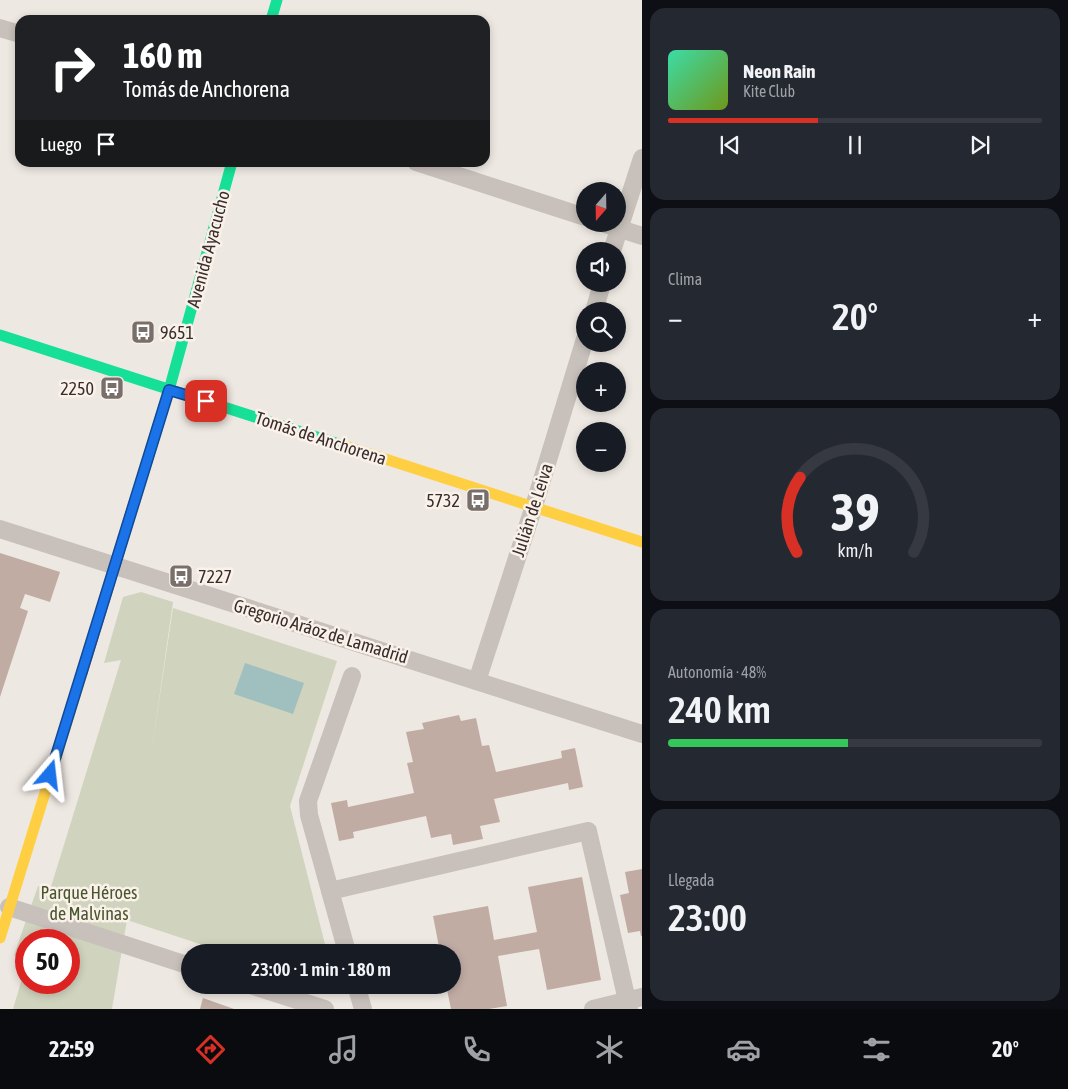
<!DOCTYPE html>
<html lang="es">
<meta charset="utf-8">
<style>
:root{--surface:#171b24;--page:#242831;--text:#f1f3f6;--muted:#9ea1a6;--line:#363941;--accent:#d93025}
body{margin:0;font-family:"Asap Condensed",sans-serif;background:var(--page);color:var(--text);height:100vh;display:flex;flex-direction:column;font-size:19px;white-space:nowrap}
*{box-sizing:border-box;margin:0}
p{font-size:16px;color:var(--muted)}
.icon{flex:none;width:28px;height:28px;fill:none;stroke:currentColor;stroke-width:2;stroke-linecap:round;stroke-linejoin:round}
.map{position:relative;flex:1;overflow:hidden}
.drawer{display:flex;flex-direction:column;gap:8px;padding:8px;background:#0d0f14;width:426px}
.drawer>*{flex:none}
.top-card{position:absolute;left:15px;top:15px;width:475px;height:152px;border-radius:15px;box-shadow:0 2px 8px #0003;background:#202124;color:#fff;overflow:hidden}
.needle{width:32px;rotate:200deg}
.fabs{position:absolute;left:576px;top:182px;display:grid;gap:10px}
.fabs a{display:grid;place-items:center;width:50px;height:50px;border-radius:50%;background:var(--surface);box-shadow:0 2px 8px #0003;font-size:25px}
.speed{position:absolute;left:15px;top:929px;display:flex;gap:10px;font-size:25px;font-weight:700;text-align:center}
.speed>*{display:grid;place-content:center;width:65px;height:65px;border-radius:50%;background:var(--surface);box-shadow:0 2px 8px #0003;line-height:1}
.speed .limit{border:8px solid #d22;background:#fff;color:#111}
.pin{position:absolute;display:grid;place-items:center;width:42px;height:42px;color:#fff;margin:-21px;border-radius:10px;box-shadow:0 2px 8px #0006}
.me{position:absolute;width:55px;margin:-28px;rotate:17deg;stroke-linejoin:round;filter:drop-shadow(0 0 4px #0008)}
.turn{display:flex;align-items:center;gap:18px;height:105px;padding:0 25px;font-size:22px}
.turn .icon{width:65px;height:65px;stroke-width:2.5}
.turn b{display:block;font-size:35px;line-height:42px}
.then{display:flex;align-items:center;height:48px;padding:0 25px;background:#0003;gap:10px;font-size:19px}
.big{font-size:38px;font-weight:600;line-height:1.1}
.drawer .card{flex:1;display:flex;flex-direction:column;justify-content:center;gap:8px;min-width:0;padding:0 18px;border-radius:15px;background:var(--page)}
.drawer .dial{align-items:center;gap:0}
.dial svg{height:130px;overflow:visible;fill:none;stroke:var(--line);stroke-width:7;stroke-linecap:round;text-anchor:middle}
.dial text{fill:var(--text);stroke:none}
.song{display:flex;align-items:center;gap:15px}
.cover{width:60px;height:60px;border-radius:8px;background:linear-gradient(135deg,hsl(160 70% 55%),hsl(80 70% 35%))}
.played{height:5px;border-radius:2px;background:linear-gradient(90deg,var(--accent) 40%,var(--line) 40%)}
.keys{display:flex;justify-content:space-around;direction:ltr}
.heat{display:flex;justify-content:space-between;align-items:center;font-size:28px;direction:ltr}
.charge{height:8px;border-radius:4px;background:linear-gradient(90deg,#34c759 48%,var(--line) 0)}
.trip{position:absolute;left:181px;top:944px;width:280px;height:50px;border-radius:25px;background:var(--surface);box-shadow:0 2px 8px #0003;font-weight:600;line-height:50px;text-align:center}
.menu{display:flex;height:80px;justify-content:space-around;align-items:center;background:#090b0e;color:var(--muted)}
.menu .icon{width:35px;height:35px}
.menu .current{color:var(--accent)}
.menu b{font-size:22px;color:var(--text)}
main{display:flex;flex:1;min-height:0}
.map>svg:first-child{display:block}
</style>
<main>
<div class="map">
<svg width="642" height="1009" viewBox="0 0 642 1009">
<rect width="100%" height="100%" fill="#eee8e2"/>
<polygon fill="#d0d3bd" points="141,592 173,602 151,755 173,608 337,661 290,806 327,952 224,952 127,920 112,1009 13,1009 26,965 26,982 69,982 69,940 26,940 26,958 14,955 38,886 50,890 121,660 104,663 123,597"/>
<polygon fill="#9fc0be" points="245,663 304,683 293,714 234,694"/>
<g fill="#c1aca4">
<polygon points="0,553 60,572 50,602 25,594 20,608 28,611 0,697"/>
<polygon points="459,715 461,721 476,718 482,746 489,745 496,772 562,758 561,751 575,748 583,787 569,790 568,783 494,799 500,822 480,826 483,839 453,845 451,834 431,838 426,816 353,832 354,838 339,841 331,803 347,800 348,807 414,793 407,763 413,762 406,732 424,729 422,723"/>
<polygon points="642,869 642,936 641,936 640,931 628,933 620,895 629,893 625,872"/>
<polygon points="582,877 601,980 547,990 539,949 498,956 507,1006 489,1009 451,1009 446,985 452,985 452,952 440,952 433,916 488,906 494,940 537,932 528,887"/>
<polygon points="370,985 394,985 383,991 373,988"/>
<polygon points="203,998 234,1009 200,1009"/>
</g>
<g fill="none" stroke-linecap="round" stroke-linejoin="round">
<g stroke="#c7c0bb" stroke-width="18">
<polyline points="0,28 20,34"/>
<polyline points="416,162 585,217"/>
<polyline points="605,224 642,236"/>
<polyline points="612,251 642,158"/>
<polyline points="594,311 602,284"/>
<polyline points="0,529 642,734"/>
<polyline points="477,681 534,506 585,339"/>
<polyline points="330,891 588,831 629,1009"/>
<polyline points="9,907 190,966"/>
<polyline points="347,952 309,815 308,801 352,676"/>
<polyline points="250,985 325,1009"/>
<polyline points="356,985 363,1009"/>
<polyline points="593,1009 642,997"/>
</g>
<g stroke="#16e098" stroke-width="11">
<polyline points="271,20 277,0"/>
<polyline points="0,335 345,446"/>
<polyline points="119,552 169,390 232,162"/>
</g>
<g stroke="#ffcf43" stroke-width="11">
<polyline points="345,446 642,542"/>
<polyline points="0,938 82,673"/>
</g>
<polyline stroke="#f24e42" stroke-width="11" points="82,673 119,552"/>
</g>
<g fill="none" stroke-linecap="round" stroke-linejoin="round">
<g stroke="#114b97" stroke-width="12">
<polyline id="route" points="50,775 169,390 206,401"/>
</g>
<use href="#route" stroke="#1a73e8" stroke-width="9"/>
</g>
<defs>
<g id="bus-square" transform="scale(1.25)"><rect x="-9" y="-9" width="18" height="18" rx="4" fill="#786e6a" stroke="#faf2ea"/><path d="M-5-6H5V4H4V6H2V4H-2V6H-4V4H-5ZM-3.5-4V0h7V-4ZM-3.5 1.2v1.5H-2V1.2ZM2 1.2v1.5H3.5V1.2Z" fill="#fff"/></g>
</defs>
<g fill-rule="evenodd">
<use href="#bus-square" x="143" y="332"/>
<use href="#bus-square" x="112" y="388"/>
<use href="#bus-square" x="478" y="500"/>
<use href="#bus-square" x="181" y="576"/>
</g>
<g text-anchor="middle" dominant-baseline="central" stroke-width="5" stroke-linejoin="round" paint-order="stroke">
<g font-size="18" fill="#382d29" stroke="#faf2ea">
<text transform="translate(208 249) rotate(-75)">Avenida Ayacucho</text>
<text transform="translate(321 438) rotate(18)">Tomás de Anchorena</text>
<text transform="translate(532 510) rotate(-72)">Julián de Leiva</text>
<text transform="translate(321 631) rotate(17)">Gregorio Aráoz de Lamadrid</text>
</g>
<g font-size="18" fill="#382d29" stroke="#faf2ea" text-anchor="start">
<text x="160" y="332">9651</text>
<text x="94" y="388" text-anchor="end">2250</text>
<text x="460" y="500" text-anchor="end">5732</text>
<text x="198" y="576">7227</text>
</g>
<g font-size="18" fill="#49562e" stroke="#faf2ea">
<text x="89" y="892">Parque Héroes<tspan x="89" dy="21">de Malvinas</tspan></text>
</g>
</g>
</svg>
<div class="fabs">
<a><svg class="needle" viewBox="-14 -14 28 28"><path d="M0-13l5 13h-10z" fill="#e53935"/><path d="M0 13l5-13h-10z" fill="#9ea1a6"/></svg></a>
<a><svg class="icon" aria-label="sound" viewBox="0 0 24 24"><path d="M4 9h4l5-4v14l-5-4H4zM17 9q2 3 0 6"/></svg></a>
<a><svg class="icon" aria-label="search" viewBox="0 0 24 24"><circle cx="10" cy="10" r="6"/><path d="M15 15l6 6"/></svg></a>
<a>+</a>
<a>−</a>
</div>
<div class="speed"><div class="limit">50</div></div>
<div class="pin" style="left:206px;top:401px;background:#d93025"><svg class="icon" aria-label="arrive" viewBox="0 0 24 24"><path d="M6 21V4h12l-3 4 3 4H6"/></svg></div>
<svg class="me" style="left:50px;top:775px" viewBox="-20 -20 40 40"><path d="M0-17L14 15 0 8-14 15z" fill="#1a73e8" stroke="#fff" stroke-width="4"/></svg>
<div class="trip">23:00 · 1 min · 180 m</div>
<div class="top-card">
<div class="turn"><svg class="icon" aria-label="right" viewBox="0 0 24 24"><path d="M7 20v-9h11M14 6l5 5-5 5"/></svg><div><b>160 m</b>Tomás de Anchorena</div></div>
<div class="then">Luego<svg class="icon" aria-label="arrive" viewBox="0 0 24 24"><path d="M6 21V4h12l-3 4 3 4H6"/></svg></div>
</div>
</div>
<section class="drawer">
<div class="card">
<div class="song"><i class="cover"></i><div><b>Neon Rain</b><p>Kite Club</p></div></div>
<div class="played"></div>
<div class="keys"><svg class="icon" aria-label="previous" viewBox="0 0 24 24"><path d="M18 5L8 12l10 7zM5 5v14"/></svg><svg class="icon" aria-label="pause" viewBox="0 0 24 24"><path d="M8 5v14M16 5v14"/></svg><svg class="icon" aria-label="next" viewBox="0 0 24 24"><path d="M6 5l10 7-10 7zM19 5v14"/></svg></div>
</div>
<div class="card"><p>Clima</p>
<div class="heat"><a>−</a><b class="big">20°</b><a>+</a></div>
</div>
<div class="card dial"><svg viewBox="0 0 100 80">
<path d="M14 69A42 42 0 1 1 86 69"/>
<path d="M14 69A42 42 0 0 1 16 23" stroke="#d93025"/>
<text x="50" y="56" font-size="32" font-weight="700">39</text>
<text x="50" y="72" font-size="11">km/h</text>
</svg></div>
<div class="card"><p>Autonomía · 48%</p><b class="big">240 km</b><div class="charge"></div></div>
<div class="card"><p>Llegada</p><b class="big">23:00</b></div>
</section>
</main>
<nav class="menu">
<b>22:59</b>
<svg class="icon current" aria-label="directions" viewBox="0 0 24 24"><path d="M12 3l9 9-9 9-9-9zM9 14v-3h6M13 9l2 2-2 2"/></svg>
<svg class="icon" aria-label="music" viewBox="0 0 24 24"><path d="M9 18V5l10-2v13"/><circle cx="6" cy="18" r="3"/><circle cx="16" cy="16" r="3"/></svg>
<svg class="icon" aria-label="phone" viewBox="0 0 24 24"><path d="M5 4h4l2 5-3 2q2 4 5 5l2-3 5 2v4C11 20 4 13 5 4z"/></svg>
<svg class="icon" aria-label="climate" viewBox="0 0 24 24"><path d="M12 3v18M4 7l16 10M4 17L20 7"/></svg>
<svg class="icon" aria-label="car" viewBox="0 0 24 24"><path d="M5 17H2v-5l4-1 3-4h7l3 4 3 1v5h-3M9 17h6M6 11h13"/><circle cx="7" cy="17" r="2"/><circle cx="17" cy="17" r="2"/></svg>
<svg class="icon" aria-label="filters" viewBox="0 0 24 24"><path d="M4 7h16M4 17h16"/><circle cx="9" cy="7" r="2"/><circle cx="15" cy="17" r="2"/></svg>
<b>20°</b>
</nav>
